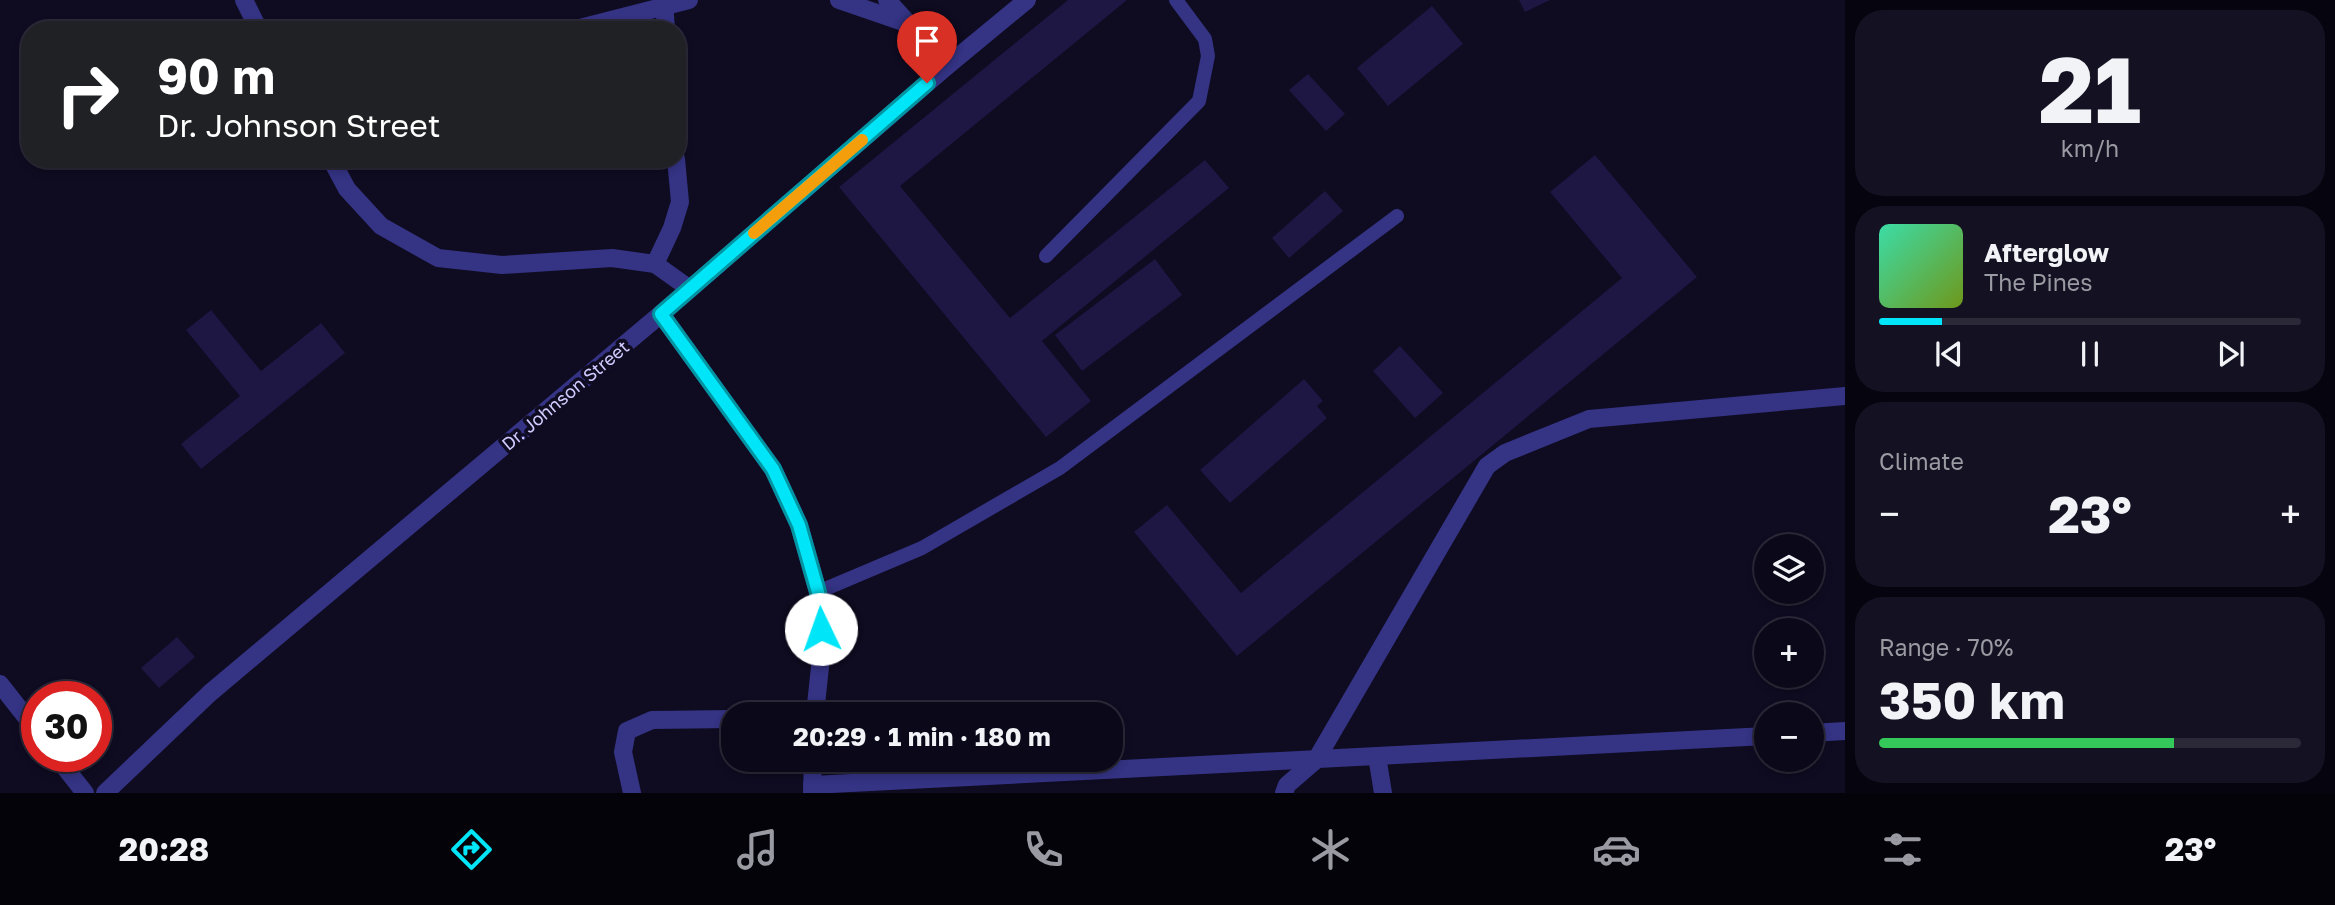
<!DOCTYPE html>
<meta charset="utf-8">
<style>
:root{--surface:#0b0819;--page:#141122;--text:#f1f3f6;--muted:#9a9aa2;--line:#2b2938;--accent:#00e5f7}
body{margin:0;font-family:"Golos Text",sans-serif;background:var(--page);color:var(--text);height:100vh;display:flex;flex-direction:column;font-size:26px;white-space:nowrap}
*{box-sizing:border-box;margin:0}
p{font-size:23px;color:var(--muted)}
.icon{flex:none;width:38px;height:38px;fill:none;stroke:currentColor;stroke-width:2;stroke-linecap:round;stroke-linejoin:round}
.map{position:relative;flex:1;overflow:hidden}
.details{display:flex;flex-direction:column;gap:10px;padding:10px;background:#06040e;width:490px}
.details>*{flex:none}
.guide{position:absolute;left:21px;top:21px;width:665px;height:147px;border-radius:28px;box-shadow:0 4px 10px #0003,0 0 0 2px var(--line);background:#202124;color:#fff;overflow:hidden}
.tools{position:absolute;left:1754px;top:534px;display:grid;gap:14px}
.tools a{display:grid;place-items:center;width:70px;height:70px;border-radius:50%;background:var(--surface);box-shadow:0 4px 10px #0003,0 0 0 2px var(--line);font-size:35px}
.speed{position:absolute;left:21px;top:681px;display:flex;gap:14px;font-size:35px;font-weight:700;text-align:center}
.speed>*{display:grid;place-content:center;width:91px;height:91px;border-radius:50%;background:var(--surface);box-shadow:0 4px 10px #0003,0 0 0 2px var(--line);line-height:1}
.speed .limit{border:10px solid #d22;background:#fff;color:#111}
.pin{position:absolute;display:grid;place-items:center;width:60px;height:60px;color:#fff;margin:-72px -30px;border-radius:50% 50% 50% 0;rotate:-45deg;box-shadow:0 0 7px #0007}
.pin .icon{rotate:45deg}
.me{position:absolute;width:77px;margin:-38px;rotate:357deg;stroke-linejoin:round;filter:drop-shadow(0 0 5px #0008)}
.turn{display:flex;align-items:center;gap:24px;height:147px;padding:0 21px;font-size:32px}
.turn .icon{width:91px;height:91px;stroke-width:2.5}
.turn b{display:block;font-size:49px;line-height:60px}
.big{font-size:52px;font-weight:700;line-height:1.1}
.details .tile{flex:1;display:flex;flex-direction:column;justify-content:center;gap:10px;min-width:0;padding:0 24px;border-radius:28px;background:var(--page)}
.details .dial{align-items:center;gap:0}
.dial b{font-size:91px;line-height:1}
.song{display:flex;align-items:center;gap:21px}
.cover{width:84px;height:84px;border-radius:10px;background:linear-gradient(135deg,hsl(160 70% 55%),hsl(80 70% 35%))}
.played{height:7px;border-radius:4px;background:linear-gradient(90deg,var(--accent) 15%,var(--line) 15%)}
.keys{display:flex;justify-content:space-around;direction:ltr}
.heat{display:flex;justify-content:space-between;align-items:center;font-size:38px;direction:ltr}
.charge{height:10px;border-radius:5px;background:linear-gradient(90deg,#34c759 70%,var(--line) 0)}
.trip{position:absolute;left:721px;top:702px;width:402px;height:70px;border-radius:28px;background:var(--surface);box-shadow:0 4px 10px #0003,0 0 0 2px var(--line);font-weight:700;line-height:70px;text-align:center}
.dock{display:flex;height:112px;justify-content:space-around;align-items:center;background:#04030a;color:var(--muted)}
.dock .icon{width:49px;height:49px}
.dock .active{color:var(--accent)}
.dock b{font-size:32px;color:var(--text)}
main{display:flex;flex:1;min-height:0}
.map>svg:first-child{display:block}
</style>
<main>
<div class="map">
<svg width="1845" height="793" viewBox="0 0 1845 793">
<rect width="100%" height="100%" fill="#0f0b21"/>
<g fill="#1e1643">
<polygon points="1068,0 1127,0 900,186 1010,318 1205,160 1229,188 1042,341 1091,401 1046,437 839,187"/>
<polygon points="1519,0 1550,0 1525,12"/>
<polygon points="1432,6 1463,44 1388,106 1357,68"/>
<polygon points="1308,74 1345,114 1326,131 1289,90"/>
<polygon points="1595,155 1697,277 1237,656 1134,532 1167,505 1241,593 1622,278 1550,192"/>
<polygon points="1325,191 1343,211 1289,258 1272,238"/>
<polygon points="1155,259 1182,295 1082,371 1055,335"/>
<polygon points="211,310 261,371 321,323 345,353 201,469 181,444 240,396 186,330"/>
<polygon points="1400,346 1443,393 1415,418 1373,371"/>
<polygon points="1304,379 1323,401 1317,406 1327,418 1230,503 1200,470"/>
<polygon points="177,637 195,657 159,688 141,668"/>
</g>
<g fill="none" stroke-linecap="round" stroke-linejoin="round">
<g stroke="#343384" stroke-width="14">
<polyline points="1046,256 1199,101 1208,56 1205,39 1176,0"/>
<polyline points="818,592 922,548 1060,468 1397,216"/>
</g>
<g stroke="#343384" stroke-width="18">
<polyline points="244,0 259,30"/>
<polyline points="664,0 666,30"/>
<polyline points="839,0 906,23"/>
<polyline points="887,0 947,66"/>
<polyline points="572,30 689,0"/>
<polyline points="331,159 347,189 381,226 438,258 502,265 612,258 655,264 690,289"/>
<polyline points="655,264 672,228 680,202 676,159"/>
<polyline points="661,314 773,469 799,525 818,592 822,648 815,714"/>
<polyline points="0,684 37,731"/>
<polyline points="1811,733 1845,731"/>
<polyline points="56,756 85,793"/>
<polyline points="1377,756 1383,793"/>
<polyline points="812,785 1766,736"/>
<polyline points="105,793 210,693 661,314 947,66 1027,0"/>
<polyline points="632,793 623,752 627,731 652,720 733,719"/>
<polyline points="812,793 813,760"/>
<polyline points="1284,793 1287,785 1316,760 1487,466 1505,453 1589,419 1845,396"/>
</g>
</g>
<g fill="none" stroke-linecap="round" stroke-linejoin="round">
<g stroke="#0095a1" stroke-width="18">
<polyline id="route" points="821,629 818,592 799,525 773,469 661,314 927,83"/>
</g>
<use href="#route" stroke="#00e5f7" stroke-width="12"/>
<polyline stroke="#f59e0b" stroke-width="12" points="754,233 862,140"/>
</g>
<g text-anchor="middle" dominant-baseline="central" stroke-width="7" stroke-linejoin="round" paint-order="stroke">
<g font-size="18" fill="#d0ccff" stroke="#0f0b21">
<text transform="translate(565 395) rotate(-40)">Dr. Johnson Street</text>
</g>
</g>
</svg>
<div class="tools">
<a><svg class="icon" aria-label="layers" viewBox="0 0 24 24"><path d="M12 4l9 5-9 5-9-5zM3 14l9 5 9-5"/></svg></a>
<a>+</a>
<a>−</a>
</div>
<div class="speed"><div class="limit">30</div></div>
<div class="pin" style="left:927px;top:83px;background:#d93025"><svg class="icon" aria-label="arrive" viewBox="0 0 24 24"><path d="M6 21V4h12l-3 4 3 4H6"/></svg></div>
<svg class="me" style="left:821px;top:629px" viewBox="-20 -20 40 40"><circle r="19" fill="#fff"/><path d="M0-13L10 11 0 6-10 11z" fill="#00e5f7"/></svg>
<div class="trip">20:29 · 1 min · 180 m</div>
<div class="guide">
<div class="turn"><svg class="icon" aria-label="right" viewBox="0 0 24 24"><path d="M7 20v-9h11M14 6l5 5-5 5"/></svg><div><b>90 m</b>Dr. Johnson Street</div></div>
</div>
</div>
<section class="details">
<div class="tile dial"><b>21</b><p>km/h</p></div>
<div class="tile">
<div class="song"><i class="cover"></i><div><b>Afterglow</b><p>The Pines</p></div></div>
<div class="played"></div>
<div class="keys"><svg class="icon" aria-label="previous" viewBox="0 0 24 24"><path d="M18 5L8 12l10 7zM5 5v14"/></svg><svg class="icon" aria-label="pause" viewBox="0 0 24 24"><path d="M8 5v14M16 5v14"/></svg><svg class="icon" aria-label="next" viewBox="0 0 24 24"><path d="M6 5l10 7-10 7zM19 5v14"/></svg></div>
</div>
<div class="tile"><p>Climate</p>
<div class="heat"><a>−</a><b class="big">23°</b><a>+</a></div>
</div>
<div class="tile"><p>Range · 70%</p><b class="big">350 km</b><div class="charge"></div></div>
</section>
</main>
<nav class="dock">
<b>20:28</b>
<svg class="icon active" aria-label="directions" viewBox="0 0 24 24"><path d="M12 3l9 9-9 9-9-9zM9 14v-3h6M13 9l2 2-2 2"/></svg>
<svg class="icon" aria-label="music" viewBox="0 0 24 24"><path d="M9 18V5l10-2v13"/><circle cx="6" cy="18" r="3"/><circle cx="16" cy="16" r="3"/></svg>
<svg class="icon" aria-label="phone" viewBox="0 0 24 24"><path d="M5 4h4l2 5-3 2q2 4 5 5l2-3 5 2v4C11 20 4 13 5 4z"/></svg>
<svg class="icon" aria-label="climate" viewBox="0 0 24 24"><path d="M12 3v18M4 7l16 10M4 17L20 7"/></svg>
<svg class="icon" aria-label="car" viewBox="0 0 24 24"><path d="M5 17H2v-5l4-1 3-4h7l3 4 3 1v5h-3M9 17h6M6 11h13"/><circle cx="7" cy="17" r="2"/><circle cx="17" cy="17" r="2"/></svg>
<svg class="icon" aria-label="filters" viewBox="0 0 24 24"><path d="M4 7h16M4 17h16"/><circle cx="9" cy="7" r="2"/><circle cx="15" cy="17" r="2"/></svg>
<b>23°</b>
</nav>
